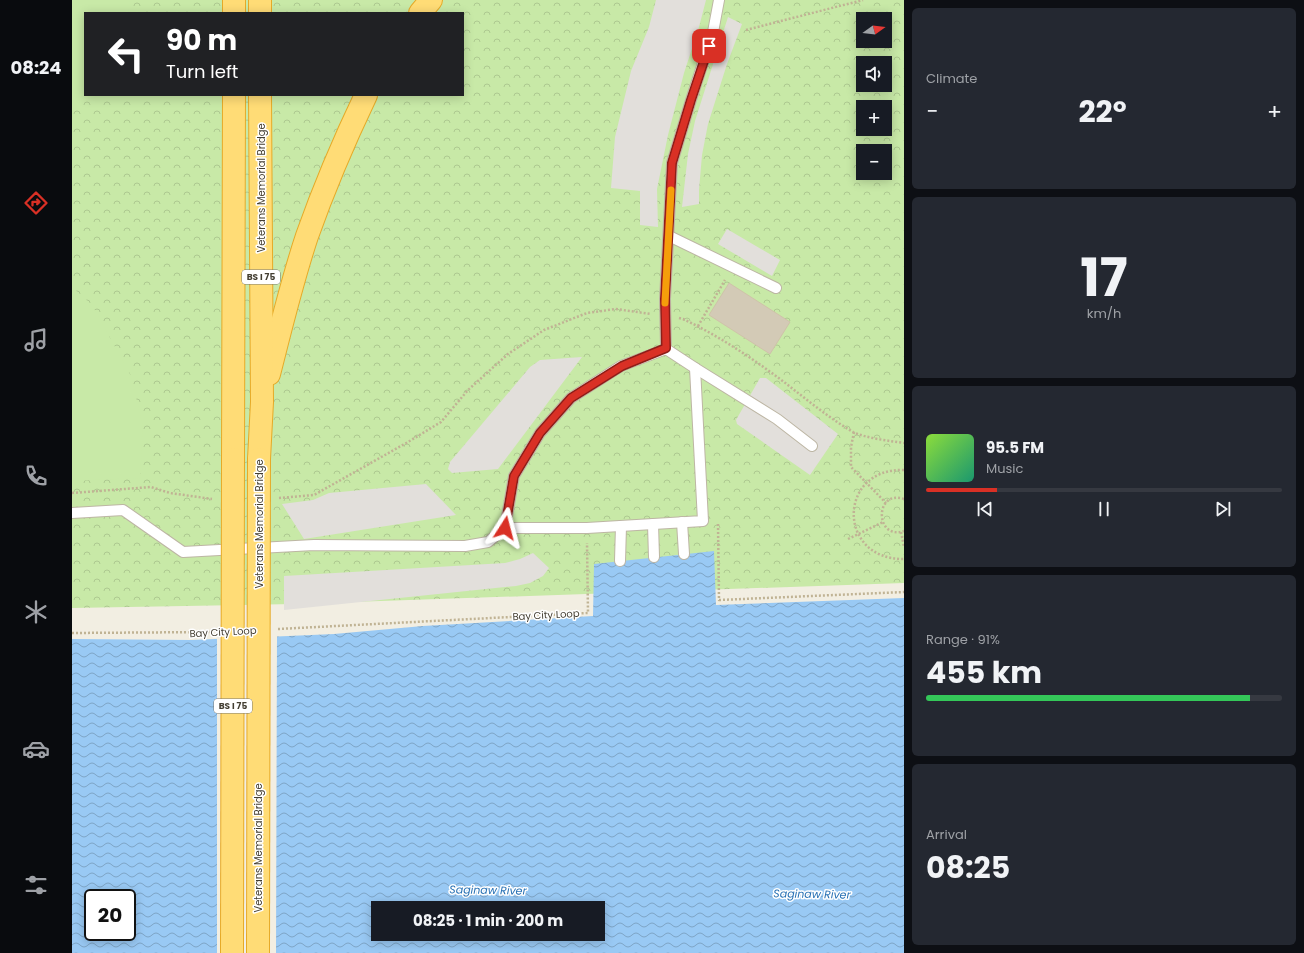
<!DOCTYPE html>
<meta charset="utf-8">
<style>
:root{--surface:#171b24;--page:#242831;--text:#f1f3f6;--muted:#9ea1a6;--line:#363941;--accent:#d93025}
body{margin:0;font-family:Poppins,sans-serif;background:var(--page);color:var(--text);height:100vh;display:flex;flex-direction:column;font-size:15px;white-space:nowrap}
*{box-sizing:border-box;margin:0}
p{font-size:13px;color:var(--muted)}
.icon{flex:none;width:22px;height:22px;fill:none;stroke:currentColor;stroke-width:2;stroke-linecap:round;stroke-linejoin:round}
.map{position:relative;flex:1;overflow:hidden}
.side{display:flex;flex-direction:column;gap:8px;padding:8px;background:#0d0f14;width:400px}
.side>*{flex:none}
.guide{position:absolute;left:12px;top:12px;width:380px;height:84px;border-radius:0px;box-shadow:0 2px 10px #0003;background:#202124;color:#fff;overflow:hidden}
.needle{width:26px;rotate:75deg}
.controls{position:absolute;left:784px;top:12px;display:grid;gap:8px}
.controls a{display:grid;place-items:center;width:36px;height:36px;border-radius:0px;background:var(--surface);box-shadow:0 2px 10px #0003;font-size:20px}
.speed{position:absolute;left:12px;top:889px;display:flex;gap:8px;font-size:20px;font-weight:700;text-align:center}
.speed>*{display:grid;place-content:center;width:52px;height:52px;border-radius:50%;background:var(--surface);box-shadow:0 2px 10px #0003;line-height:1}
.speed .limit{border:2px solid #111;border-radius:6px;background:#fff;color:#111}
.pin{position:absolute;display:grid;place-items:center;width:34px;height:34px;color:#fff;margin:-17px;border-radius:8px;box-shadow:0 2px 6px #0006}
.me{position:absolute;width:44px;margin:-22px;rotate:9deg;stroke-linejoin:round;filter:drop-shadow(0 0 3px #0008)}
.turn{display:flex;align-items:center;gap:14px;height:84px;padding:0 16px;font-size:18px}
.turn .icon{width:52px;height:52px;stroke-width:2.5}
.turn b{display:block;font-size:28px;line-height:34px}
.big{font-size:30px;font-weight:700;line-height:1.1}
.side .tile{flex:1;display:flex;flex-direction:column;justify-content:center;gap:6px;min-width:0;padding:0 14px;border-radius:6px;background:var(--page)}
.side .dial{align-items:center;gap:0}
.dial b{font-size:52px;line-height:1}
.song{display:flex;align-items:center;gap:12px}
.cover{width:48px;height:48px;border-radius:6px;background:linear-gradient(135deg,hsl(90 70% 55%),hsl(160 70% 35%))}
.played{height:4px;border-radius:2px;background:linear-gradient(90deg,var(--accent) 20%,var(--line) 20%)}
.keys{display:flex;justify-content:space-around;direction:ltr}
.heat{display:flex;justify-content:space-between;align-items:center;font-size:22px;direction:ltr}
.charge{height:6px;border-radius:3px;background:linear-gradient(90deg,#34c759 91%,var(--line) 0)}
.trip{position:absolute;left:299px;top:901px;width:234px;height:40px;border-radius:0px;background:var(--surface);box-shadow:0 2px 10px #0003;font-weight:700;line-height:40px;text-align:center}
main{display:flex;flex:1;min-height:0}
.tabs{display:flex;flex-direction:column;width:72px;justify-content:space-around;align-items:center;background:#090b0e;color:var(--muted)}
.tabs .icon{width:28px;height:28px}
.tabs .on{color:var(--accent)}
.tabs b{font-size:18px;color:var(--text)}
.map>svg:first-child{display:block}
</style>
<main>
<nav class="tabs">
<b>08:24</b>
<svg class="icon on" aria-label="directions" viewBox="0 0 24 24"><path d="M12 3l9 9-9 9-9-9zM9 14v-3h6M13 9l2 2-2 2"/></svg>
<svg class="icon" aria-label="music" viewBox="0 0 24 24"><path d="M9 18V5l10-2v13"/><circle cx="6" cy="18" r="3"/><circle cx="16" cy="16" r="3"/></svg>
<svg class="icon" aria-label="phone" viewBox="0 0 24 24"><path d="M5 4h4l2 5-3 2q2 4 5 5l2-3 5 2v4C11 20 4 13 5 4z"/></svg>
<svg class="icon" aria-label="climate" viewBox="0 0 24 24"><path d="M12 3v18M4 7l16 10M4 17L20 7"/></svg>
<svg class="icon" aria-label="car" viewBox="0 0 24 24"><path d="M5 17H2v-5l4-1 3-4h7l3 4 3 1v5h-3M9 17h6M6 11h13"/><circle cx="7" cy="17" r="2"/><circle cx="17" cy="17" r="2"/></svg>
<svg class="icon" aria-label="filters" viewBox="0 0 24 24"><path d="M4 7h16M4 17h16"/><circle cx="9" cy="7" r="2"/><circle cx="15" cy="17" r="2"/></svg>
</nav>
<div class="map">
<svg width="832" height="953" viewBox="0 0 832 953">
<defs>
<pattern id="park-crowns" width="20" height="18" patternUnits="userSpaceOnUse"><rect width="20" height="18" fill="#c8e9a7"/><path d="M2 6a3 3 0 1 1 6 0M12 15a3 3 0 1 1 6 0" fill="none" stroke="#adc990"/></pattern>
<pattern id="water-waves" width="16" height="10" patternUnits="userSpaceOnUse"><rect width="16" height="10" fill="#99c9f4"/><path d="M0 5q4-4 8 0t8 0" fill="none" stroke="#7ea5c6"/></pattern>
</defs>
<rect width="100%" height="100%" fill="#f2eee2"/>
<path fill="url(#park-crowns)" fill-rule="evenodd" d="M0,0H832V583L222,604L0,608ZM13,13H391V95H13ZM791,19H813V41H791ZM791,63H813V85H791ZM791,107H813V129H791ZM791,151H813V173H791Z"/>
<g fill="#c8e9a7">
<polygon points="0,0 58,0 56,13 13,13 13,95 14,95 0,114"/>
<polygon points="0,287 20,305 59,376 71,427 68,478 0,481"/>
</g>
<g fill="#e2dfdb">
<polygon points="584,0 634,0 627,27 612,73 596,135 585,189 586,227 568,225 568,191 539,188 543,137 559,71 577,27"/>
<polygon points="656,17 670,24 655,64 636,124 630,155 627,190 627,204 610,207 616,154 623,121"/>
<polygon points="655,229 708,260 700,276 646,244"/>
<polygon points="510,357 426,469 380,473 376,469 378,462 458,367 468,360"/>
<polygon points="688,378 694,378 766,434 738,475 665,424 664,420"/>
<polygon points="354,484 384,515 232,539 210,504 241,500 257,493"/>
<polygon points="461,553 477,568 471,576 458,583 444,586 212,610 212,576 433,563 448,559"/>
</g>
<path fill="url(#water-waves)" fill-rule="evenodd" d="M642,551L644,605L832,598V953H0V639L120,640L262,634L351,626L521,616L522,564ZM21,898H55V932H21ZM306,908H526V934H306Z"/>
<polygon fill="#f2eee2" points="205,634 204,953 145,953 145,637"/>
<polygon fill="#d3cab6" stroke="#cfc3a9" points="657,283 718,322 698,354 637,315"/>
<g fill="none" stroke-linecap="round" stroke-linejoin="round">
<g stroke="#bdb6a4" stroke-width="12">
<g id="service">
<polyline points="647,0 641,32 619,100 600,163 593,299 594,349 623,368 705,419 740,446"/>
<polyline points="597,236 704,288"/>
<polyline points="0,513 51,510 111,552 242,545 393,546 416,542 433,528 442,476 468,433 499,398 549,366 594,349"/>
<polyline points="610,522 612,554"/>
<polyline points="581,524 582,557"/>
<polyline points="433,528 515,528 631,521 623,368"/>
<polyline points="548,561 549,526"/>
</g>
</g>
<g stroke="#e6aa28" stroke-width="24">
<g id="trunk">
<polyline points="188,0 188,13"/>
<polyline points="162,13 162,0"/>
<polyline points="348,13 359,0"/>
<path d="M197,374C209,327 220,281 235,236C252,188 272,141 294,95"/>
<polyline points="161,459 162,95"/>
<polyline points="187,459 190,402 188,95"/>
</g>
</g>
<g stroke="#c0b394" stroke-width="2.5" stroke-dasharray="2 2" stroke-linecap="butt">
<polyline points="674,30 791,0"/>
<path d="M607,318L611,319C647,336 680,358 712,382C734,399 757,418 781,432C793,438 818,441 832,443"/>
<polyline points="626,326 653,280"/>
<polyline points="782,432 779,447 779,467 814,503"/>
<path d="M832,470C765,468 765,560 832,559"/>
<polyline points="0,493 79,487 98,493 140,499"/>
<polyline points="207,498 242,495 336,442 369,422 396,390 436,354 472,330 515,313 544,309 579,314"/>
<path d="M832,499C802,489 803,541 832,531"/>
<polyline points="646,524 647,600 832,592"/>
<polyline points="829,532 832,547"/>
<polyline points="776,539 811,522"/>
<polyline points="206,629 516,613 515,543"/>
<polyline points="0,633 141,632"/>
</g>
<use href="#service" stroke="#fff" stroke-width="10"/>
<use href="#trunk" stroke="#ffdc76" stroke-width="22"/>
<g stroke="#e6aa28" stroke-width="24" stroke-linecap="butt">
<g id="trunk-bridge">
<polyline points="160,953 161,459"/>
<polyline points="186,953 187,459"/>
</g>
</g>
<use href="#trunk-bridge" stroke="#ffdc76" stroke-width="22"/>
</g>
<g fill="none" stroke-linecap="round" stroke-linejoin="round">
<g stroke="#8d1f18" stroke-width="10">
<polyline id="route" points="433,528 442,476 468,433 499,398 550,366 594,348 593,299 600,163 619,100 637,46"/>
</g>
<use href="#route" stroke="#d93025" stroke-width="7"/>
<polyline stroke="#f59e0b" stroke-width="7" points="593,303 599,190"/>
</g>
<g text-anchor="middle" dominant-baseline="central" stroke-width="3" stroke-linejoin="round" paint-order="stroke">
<g fill="#fff" stroke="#7b7870" stroke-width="1">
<rect x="170" y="270" width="38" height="14" rx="3"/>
<rect x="142" y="699" width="38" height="14" rx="3"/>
</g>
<g font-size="9" font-weight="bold" fill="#433e32">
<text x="189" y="277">BS I 75</text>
<text x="161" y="706">BS I 75</text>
</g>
<g font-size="10" fill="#433e32" stroke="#fff">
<text transform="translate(189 188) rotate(-90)">Veterans Memorial Bridge</text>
<text transform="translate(187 524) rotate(-90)">Veterans Memorial Bridge</text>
<text transform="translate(474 615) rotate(-3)">Bay City Loop</text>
<text transform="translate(151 632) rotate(-3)">Bay City Loop</text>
<text transform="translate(186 848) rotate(-90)">Veterans Memorial Bridge</text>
</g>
<g font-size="11" font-style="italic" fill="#2670b4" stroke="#fff">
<text transform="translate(416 890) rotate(1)">Saginaw River</text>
<text transform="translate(740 894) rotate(1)">Saginaw River</text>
</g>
</g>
</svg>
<div class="controls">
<a><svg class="needle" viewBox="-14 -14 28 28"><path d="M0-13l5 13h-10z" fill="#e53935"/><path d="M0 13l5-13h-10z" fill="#9ea1a6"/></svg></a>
<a><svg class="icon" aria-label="sound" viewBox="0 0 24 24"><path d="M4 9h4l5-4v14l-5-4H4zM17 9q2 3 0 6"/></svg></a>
<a>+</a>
<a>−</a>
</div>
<div class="speed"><div class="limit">20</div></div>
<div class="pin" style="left:637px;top:46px;background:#d93025"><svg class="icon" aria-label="arrive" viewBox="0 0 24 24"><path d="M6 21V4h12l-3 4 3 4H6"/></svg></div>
<svg class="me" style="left:433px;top:528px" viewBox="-20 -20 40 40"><path d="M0-17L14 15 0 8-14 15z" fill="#d93025" stroke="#fff" stroke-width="4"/></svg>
<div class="trip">08:25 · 1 min · 200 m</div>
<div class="guide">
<div class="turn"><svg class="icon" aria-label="left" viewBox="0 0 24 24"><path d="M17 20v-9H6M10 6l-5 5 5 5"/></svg><div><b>90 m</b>Turn left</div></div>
</div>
</div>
<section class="side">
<div class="tile"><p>Climate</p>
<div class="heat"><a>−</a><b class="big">22°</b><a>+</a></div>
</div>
<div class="tile dial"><b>17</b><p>km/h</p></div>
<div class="tile">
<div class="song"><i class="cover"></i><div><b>95.5 FM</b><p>Music</p></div></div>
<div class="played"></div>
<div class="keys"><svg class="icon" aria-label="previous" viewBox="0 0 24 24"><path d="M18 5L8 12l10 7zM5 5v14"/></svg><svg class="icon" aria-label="pause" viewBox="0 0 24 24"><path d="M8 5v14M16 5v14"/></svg><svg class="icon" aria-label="next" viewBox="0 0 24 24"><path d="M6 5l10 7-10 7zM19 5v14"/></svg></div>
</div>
<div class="tile"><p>Range · 91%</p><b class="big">455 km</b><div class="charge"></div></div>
<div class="tile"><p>Arrival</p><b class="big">08:25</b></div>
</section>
</main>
